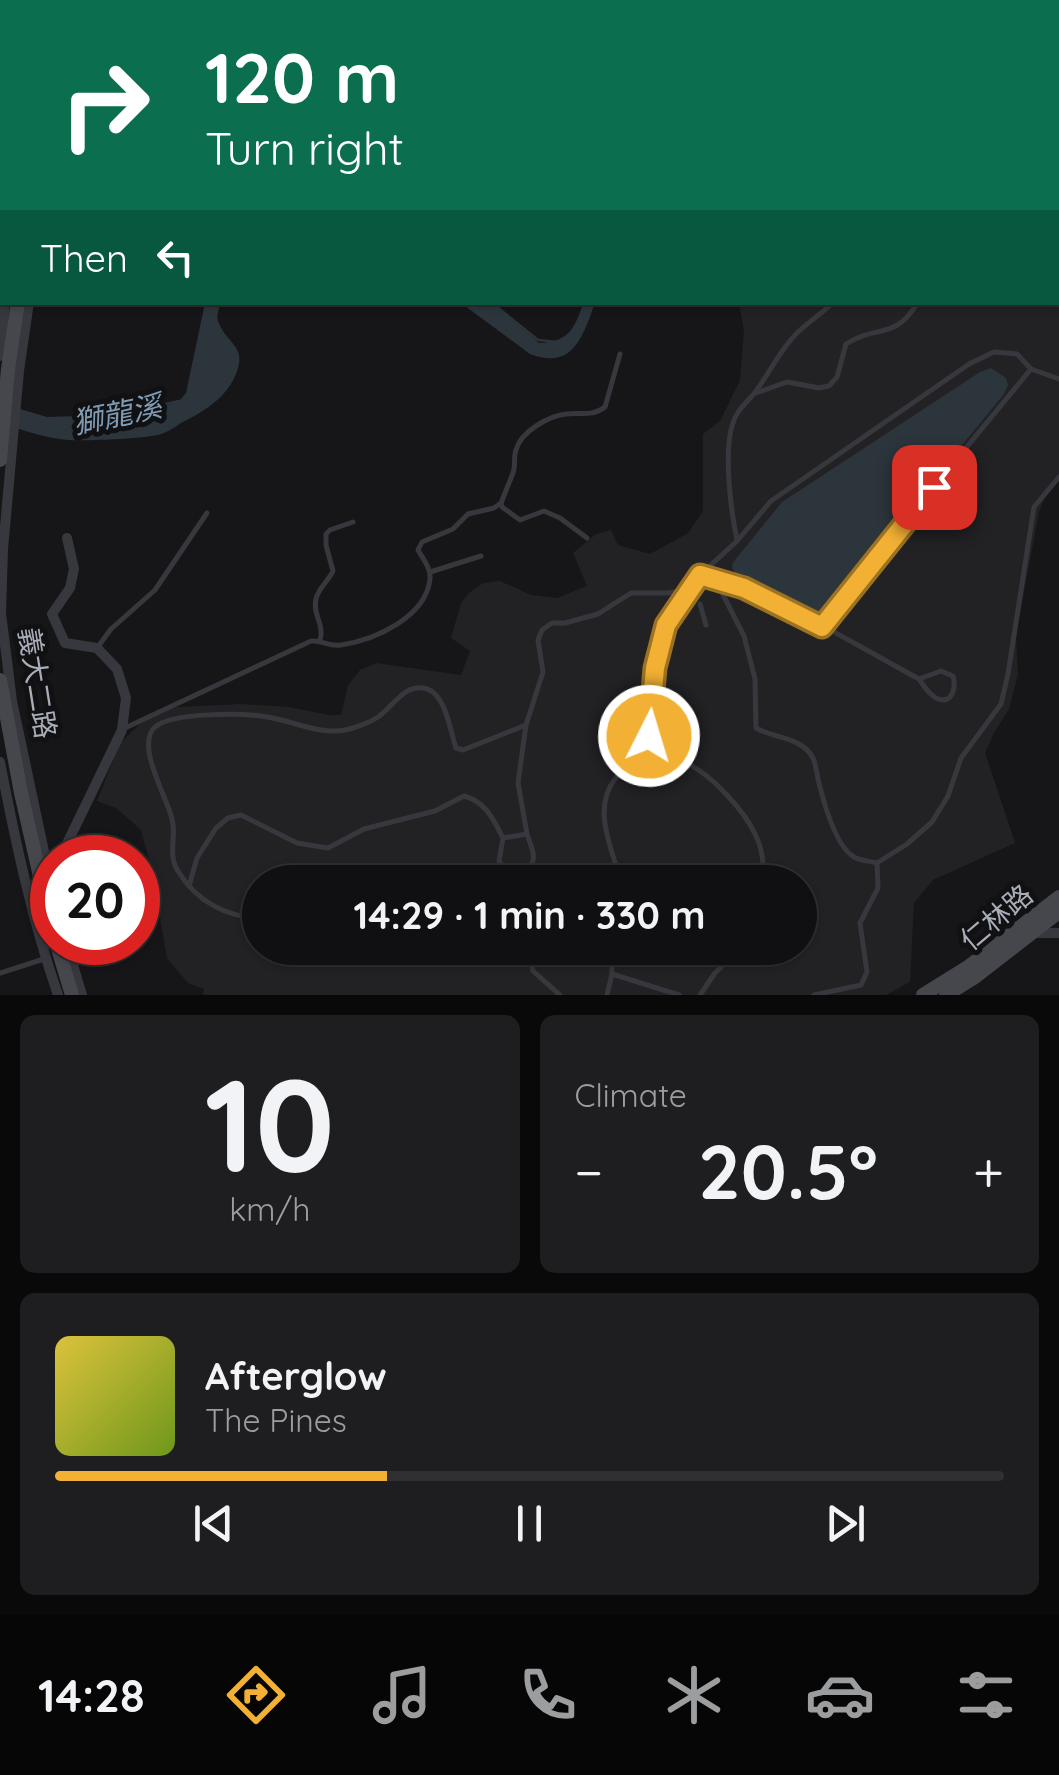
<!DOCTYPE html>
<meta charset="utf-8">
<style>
:root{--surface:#101012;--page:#1e1e20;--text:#f1f3f6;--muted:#9c9d9f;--line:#303032;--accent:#f2b134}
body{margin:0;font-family:Quicksand,"Noto Sans TC",sans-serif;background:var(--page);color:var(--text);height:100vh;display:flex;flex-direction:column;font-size:38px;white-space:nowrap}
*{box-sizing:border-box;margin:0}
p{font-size:32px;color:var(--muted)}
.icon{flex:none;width:55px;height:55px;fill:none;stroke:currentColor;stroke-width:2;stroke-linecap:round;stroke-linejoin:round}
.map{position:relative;height:995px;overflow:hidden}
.sheet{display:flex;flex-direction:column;gap:20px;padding:20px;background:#09090a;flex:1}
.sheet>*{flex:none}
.top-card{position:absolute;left:0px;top:0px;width:1060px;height:305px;box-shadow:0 2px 8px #0004,0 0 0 2px var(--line);background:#0b6e4f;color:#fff;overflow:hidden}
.speed{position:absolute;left:30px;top:835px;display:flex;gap:20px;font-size:50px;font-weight:700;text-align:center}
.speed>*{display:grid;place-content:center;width:130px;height:130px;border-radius:50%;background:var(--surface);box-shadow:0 2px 8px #0004,0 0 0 2px var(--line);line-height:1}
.speed .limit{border:15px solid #d22;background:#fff;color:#111}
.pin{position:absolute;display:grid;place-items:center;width:85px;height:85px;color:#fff;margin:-42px;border-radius:20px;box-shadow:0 5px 15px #0006}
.me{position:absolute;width:110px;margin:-55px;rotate:5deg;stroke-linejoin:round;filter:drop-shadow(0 0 8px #0008)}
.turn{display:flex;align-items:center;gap:35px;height:210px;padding:0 40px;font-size:45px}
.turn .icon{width:130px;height:130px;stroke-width:2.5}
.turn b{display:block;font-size:70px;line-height:85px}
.then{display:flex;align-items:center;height:95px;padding:0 40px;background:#0003;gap:20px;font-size:38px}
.big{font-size:75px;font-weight:700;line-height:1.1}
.sheet .widget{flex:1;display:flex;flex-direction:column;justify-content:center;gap:15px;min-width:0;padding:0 35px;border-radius:15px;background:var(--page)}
.sheet .dial{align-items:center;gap:0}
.dial b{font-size:130px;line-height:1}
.song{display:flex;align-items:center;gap:30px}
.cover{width:120px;height:120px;border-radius:15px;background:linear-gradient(135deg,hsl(50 70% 55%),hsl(80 70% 35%))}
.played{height:10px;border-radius:5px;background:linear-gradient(90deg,var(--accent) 35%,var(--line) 35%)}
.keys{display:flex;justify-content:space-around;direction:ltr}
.heat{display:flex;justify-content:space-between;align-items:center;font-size:55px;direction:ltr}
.sheet .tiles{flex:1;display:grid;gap:20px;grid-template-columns:1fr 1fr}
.widget:last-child{grid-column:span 2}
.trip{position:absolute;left:242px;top:865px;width:575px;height:100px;border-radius:50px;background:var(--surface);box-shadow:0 2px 8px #0004,0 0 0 2px var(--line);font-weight:700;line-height:100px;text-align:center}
.tabs{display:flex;height:160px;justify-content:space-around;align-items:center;background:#060607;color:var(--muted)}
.tabs .icon{width:70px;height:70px}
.tabs .selected{color:var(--accent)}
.tabs b{font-size:45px;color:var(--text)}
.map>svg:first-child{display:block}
</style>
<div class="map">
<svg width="1059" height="995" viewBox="0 0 1059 995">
<rect width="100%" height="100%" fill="#161618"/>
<path fill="#222225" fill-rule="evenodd" d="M773,0H1059V479L1047,492L1039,512L1016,635L1018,674L1009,709L994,733L985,753L1015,843L933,880L914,903L910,982L886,995H203L204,989L188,983L167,958L151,868L141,830L116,808L97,801L120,743L141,723L176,707L241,704L289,707L328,715H341L348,685L360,670L376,663L461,675L470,651L451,638L461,603L469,593L483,583L500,581L531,595L557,598L587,586L573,553L596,534L611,530L618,545L650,554L688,533L703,511V434L720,421L740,380L744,331L739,303L1058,302V2H770ZM260,882H800V948H260Z"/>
<g fill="#2c353c">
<path d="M205,303H217C212,337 244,341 239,364C232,395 207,410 181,423C175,427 168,432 161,434C148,439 83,441 68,440C45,438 21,430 0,422L20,409L47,417L142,414L179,401L186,393Z"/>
<path d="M461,303H492L539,343C568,342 575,329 583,303H595C583,335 574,371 530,354Z"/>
<polygon points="991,368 1006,378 1008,385 1004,394 827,610 814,616 807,613 739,579 733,570 732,565 735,560 782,502 980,372"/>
</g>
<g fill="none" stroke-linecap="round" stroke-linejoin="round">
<g stroke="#2c353c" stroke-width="2.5">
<polyline points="740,2 751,0"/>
<polyline points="497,307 538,340 557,342"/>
<polyline points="216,316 219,302"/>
<polyline points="118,415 179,401"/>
</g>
<g stroke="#37383d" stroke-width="5">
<polyline points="343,0 343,2"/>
<polyline points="536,0 537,2"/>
<polyline points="48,2 52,0"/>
<polyline points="0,40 2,38"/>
<polyline points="1058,40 1059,38"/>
<polyline points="1058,199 1059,198"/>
<path d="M756,393L787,382L819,388L829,386L837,377L846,344C879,323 894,342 918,302"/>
<path d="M587,538L560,518L544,511L520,520L502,507L501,503C505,493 509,483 513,473C516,465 513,458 516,450C521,431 549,416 566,414C581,412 592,417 605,407L620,354"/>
<path d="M737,540C731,512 723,450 733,423C737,409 748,402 756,391C770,372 780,350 797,333C808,322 822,314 833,302"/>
<polyline points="430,572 481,556"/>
<path d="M701,575C774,593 852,643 919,679C924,686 929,695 938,699C953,704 956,687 953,676L941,671L919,679"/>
<path d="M715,579L744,636L755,679L756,728C771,737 794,737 807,750C815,757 816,768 818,779C823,800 835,846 854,857C861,861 870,861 877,863L878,888L860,923L867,972L861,985L814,995"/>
<polyline points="700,604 706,625"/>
<polyline points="822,627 885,546 1031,369"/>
<path d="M320,640C325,625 312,614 316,599C318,589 329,580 333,571L326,545V534L330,530L353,522"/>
<polyline points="97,648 111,629 155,590 207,513"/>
<path d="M125,728L311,641C322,640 329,647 341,645C375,640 426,617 430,579C431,568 423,559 418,550L422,542L453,529L468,514L494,508L501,503"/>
<polyline points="649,736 655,668 666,625 700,575 737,541 771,501 969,364 994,352 1017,354 1031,369 1059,379"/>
<path d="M503,838L499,861L505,869L519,873C542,863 532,851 527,834"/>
<polyline points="877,863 907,844 932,822 948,796 961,758 1001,704 1008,674 1034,507 1059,477"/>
<path d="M621,882C613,851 591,809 615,779C623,769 637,761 647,753C660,756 674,758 686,763C711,774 745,811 756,836C763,850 764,867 764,882"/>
<path d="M189,886L197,858L216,828L228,818L241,815L297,843L328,848L364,829L435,811L464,796C486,802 493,819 503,838L527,834L518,783L526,725L543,672L538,640L542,630L552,623H565L598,614L631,593H668L691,589"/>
<path d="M260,918C226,917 196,901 178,871C167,854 177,836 172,819C167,797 135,745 155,727C172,712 244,713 267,717C288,720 314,732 335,731C348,731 367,724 378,717C394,706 405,682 427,689C446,695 450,731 456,748L463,750L526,725"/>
<polyline points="529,948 533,971 560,995"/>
<polyline points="531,953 553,952 564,948"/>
<polyline points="0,973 47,958"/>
<polyline points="612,974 679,995"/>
<polyline points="607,995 612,974 611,948"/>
<polyline points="700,995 715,973 741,948"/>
</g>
<g stroke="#37383d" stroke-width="10">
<polyline points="80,2 81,0"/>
<polyline points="108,2 109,0"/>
<polyline points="29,302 19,371 3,549 1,613 12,701 52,889"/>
<polyline points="0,356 5,302"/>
<path d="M0,762C15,840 32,920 58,995"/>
<polyline points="60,858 122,730 126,698 117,669 97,648 65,643 52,614 70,588 74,569 67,538"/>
<polyline points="1032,933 1059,933"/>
<polyline points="66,942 82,995"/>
</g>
<g stroke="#45474d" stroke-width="14">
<polyline points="93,2 94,0"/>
<polyline points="0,460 8,369 18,302"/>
<polyline points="0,680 21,793 52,929"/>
<polyline points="56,942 72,995"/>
<polyline points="923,995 968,967 1059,897"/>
<polyline points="946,995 975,977 1059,912"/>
</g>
</g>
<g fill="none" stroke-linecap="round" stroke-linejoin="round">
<g stroke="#9d7322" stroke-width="25">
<polyline id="route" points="649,736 655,668 666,625 700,575 744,588 822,627 934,487"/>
</g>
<use href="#route" stroke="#f2b134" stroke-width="18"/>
</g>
<g text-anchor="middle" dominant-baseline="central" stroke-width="10" stroke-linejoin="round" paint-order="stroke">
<g font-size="28" fill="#a8adb8" stroke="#111113">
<text transform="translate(38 683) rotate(81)">義大二路</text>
<text transform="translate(996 917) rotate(-40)">仁林路</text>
</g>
<g font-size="30" font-style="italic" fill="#7f9bb3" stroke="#111113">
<text transform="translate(117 414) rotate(-12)">獅龍溪</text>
</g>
</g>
</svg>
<div class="speed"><div class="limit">20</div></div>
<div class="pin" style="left:934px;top:487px;background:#d93025"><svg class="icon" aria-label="arrive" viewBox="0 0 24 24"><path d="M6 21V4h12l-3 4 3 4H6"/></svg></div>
<svg class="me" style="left:649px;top:736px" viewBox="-20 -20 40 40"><circle r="17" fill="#f2b134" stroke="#fff" stroke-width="3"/><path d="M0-11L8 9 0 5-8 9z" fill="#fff"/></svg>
<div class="trip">14:29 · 1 min · 330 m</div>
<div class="top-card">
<div class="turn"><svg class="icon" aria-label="right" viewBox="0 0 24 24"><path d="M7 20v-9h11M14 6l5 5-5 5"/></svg><div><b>120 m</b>Turn right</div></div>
<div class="then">Then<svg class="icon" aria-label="left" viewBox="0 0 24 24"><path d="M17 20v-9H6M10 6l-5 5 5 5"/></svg></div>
</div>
</div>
<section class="sheet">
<div class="tiles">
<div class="widget dial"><b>10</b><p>km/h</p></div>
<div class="widget"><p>Climate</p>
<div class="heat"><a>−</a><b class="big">20.5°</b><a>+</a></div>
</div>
<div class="widget">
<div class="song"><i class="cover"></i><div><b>Afterglow</b><p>The Pines</p></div></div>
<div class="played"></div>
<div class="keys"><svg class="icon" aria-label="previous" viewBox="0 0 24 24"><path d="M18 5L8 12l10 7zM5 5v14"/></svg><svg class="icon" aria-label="pause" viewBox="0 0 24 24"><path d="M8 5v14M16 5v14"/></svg><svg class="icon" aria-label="next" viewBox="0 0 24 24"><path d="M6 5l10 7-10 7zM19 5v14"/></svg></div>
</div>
</div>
</section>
<nav class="tabs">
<b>14:28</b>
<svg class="icon selected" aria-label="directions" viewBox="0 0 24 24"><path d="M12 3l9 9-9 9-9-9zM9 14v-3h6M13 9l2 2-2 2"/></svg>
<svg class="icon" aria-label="music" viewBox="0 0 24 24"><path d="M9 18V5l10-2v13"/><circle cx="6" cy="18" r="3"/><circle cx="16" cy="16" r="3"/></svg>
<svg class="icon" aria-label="phone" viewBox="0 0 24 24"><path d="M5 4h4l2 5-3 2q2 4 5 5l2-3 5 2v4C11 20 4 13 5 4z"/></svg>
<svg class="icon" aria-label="climate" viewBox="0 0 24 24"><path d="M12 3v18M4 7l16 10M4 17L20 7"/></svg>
<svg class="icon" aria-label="car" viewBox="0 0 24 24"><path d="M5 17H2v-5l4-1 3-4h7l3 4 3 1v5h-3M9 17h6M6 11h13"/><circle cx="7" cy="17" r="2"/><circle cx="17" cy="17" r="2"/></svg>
<svg class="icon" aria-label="filters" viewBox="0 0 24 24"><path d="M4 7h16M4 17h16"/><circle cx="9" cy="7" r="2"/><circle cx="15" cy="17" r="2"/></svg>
</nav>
